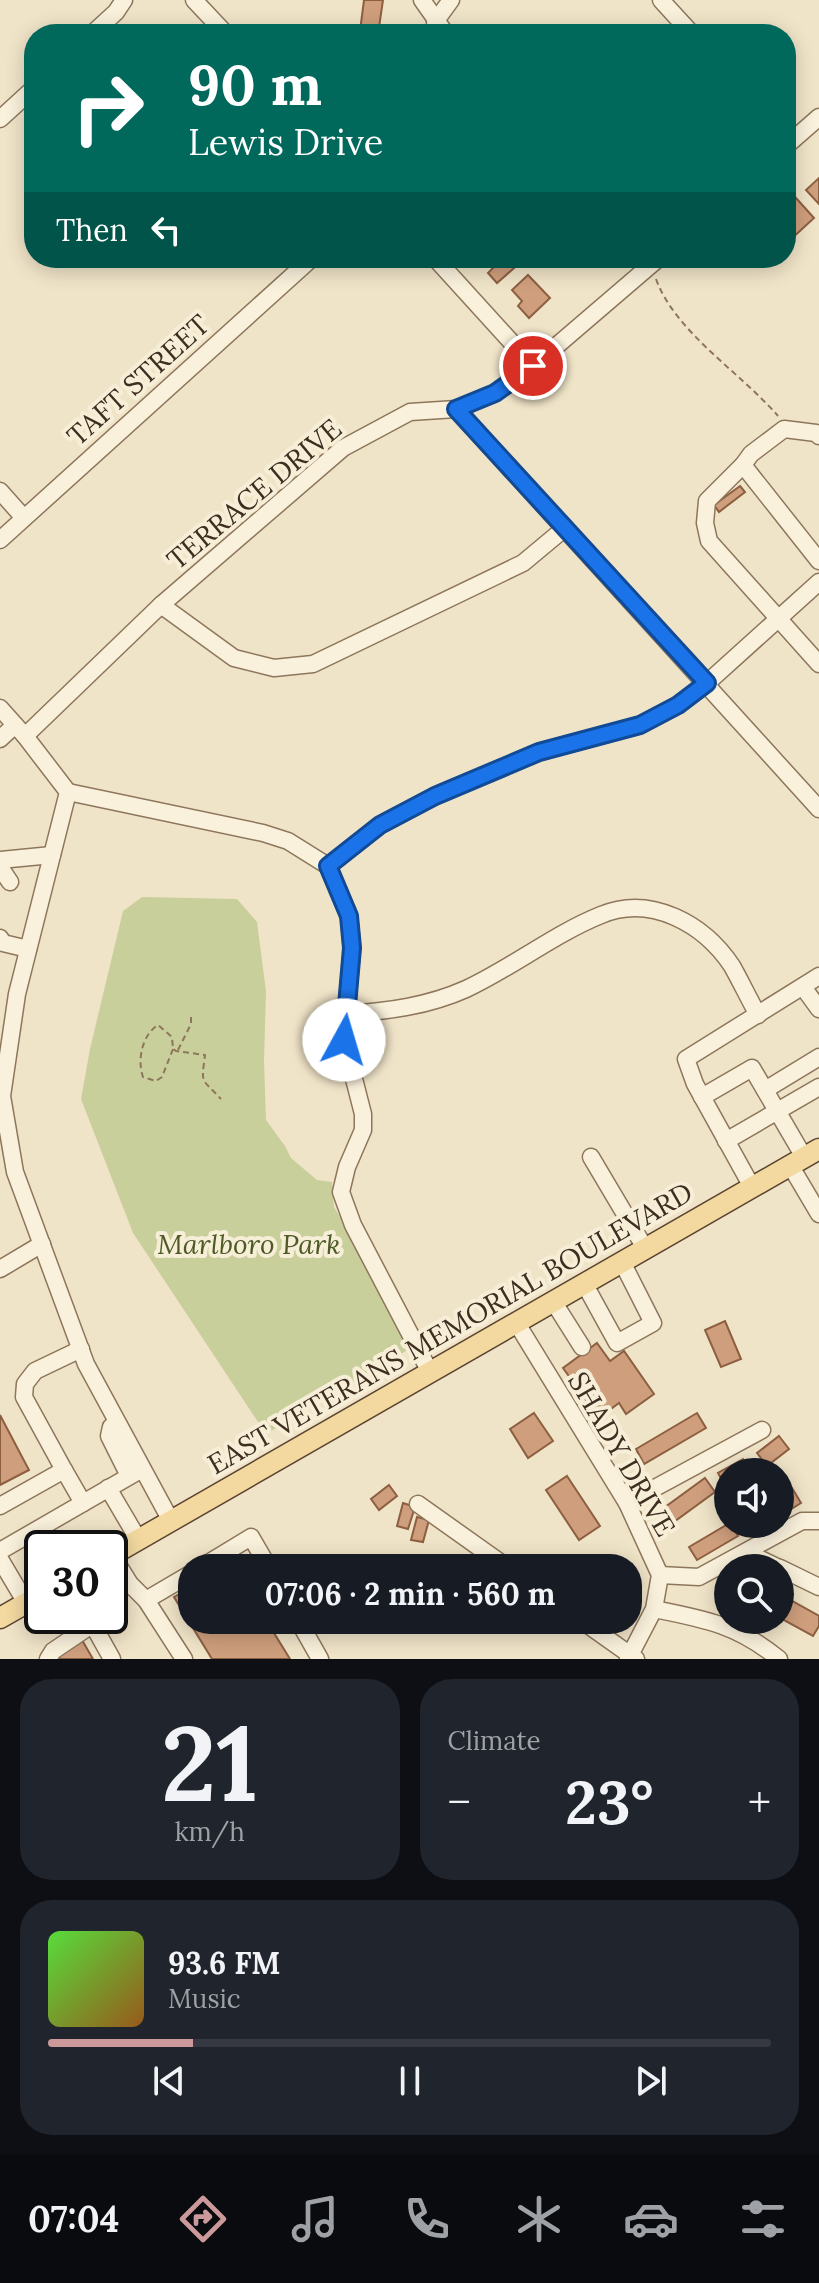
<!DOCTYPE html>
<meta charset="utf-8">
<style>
:root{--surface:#171b24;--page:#20242c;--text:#f1f3f6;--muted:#9ea1a6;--line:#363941;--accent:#cc999b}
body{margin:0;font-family:Lora,serif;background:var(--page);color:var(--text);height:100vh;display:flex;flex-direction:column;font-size:30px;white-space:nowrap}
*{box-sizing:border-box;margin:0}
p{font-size:26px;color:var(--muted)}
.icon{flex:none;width:44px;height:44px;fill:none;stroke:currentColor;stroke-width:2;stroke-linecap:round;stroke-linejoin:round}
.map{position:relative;height:1659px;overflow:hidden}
.panel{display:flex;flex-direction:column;gap:20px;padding:20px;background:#0d0f14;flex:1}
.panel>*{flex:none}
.banner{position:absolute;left:24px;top:24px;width:772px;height:244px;border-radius:32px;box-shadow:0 4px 20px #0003;background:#00695c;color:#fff;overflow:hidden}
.controls{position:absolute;left:714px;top:1458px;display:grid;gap:16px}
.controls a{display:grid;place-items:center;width:80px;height:80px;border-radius:50%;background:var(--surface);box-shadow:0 4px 20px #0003;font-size:40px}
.speed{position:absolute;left:24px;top:1530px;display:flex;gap:16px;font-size:40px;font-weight:700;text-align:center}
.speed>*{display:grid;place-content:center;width:104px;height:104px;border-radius:50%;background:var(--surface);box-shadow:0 4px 20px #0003;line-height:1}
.speed .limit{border:4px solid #111;border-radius:12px;background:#fff;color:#111}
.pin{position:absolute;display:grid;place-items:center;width:68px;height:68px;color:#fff;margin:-34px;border:4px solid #fff;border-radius:50%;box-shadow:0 2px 8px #0007}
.me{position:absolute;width:88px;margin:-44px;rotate:6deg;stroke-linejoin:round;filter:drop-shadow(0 0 6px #0008)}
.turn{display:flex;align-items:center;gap:28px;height:168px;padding:0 32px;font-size:36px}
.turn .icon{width:104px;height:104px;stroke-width:2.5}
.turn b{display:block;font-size:56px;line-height:68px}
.then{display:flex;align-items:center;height:76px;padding:0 32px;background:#0003;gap:16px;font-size:30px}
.big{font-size:60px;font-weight:800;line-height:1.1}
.panel .card{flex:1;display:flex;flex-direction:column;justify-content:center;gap:12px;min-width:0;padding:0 28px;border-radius:32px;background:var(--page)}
.panel .dial{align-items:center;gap:0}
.dial b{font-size:104px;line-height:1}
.song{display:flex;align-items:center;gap:24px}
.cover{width:96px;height:96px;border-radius:12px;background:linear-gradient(135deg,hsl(110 70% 55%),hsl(30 70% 35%))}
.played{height:8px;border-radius:4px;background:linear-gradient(90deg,var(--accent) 20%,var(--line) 20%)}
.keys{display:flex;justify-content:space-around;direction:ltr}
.heat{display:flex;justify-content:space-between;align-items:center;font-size:44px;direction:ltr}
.panel .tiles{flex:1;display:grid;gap:20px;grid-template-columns:1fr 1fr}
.card:last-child{grid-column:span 2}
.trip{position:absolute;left:178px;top:1554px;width:464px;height:80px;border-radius:32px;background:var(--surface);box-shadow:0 4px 20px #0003;font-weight:800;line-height:80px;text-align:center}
.dock{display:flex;height:128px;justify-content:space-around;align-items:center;background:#090b0e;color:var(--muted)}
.dock .icon{width:56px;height:56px}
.dock .on{color:var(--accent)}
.dock b{font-size:36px;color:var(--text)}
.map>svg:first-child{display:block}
</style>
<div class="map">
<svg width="819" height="1659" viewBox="0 0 819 1659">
<rect width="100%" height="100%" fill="#f0e4c8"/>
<polygon fill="#c9cf9b" points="142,897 237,899 257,922 266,991 264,1061 266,1120 285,1146 291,1158 317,1180 332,1182 334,1207 416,1345 266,1434 133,1233 81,1099 90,1049 123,911"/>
<g fill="#cf9f7d" stroke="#8d5f41" stroke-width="2">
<polygon points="364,0 383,0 378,34 360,31"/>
<polygon points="819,178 819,204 806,190"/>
<polygon points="796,198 814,218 789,241 786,237 786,208"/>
<polygon points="484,258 517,258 521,262 497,283 488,273 493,268"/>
<polygon points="528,275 550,298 529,318 518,306 522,301 512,290"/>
<polygon points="740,486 745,492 719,512 714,505"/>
<polygon points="725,1321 741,1359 721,1367 705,1330"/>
<polygon points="597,1343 610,1361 624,1351 654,1394 626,1414 619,1403 599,1418 563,1368"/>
<polygon points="534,1413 553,1441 528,1458 510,1429"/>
<polygon points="697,1413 706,1428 644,1464 636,1449"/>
<polygon points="0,1415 29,1470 0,1485"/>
<polygon points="779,1436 789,1449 767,1466 757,1453"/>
<polygon points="743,1459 750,1472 728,1472 726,1488 718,1473"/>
<polygon points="567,1476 600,1526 579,1540 546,1490"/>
<polygon points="705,1478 715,1492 671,1524 661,1510"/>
<polygon points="389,1485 397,1496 379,1510 371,1499"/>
<polygon points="792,1488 801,1503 780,1516 780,1496"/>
<polygon points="403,1503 415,1507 408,1529 397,1526"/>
<polygon points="417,1517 429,1520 423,1542 411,1540"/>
<polygon points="728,1524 731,1524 738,1536 697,1560 689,1547"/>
<polygon points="192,1587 192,1620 266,1620 290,1659 212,1659 174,1597"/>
<polygon points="780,1594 819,1616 819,1626 813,1636 780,1618"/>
<polygon points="82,1640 93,1659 60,1659 57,1654"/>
</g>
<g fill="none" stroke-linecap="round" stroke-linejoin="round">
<g stroke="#8d765c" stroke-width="19">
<g id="minor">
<polyline points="194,0 226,34"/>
<polyline points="422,0 446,34"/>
<polyline points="661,0 692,34"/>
<polyline points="435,22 451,0"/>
<polyline points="92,34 116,12 124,0"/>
<polyline points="0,119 34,88"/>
<polyline points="786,146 819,117"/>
<polyline points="435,258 533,366"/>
<polyline points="456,409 819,809"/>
<polyline points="819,436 816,433 784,429 751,454 743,465 707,501 705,523 709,541 819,664"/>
<polyline points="743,465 819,561"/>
<polyline points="0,491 24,518"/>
<polyline points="0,540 312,258"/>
<polyline points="161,605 234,658 274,668 313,664 523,563 565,528"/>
<polyline points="0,708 25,736 68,792 17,994 2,1096 15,1172 86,1364 171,1521"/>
<polyline points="25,736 161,605 343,448 410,412 456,409 495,393 533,366 659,258"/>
<polyline points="0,739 15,725"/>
<polyline points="68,792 263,833 288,841 328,866 349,916 352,948 344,1040 363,1114 363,1130 347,1167 341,1192 353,1225 430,1372"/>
<polyline points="0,860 52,855"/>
<polyline points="328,866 380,825 435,796 539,752 640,725 678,705 707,683 819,582"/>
<polyline points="0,867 10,882"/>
<polyline points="0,938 3,943 28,949"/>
<polyline points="803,987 819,1009"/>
<path d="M347,1014C389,1011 428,1006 466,989C513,967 554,934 601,915C651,894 704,924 732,966C741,982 749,999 758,1015"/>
<polyline points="765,1090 819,1057"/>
<polyline points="702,1097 752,1068 804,1157"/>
<polyline points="726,1141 819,1087"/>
<polyline points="591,1157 645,1248"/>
<polyline points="790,1165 819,1214"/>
<polyline points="752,1187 695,1084 686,1059 819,976"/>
<polyline points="0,1269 42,1244"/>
<polyline points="584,1283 617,1343 653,1323 622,1262"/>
<polyline points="553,1301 582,1347"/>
<polyline points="516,1322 627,1503 660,1575 654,1609 628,1659"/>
<polyline points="117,1423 111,1427 109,1436 129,1476"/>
<polyline points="64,1470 83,1503"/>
<polyline points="108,1488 138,1539"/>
<polyline points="627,1503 762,1430"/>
<polyline points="418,1504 508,1568"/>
<polyline points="0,1506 64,1470 24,1397 25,1384 35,1371 81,1349"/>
<polyline points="0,1551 142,1469"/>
<polyline points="748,1553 779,1568"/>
<polyline points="112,1555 130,1584 146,1600 184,1659"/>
<polyline points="0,1559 26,1603"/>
<polyline points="200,1568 251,1537 269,1568"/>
<polyline points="780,1568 819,1587"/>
<polyline points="660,1575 699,1577 802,1521 819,1521"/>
<polyline points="146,1600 192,1573"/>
<path d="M654,1609C705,1619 738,1625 779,1659"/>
<polyline points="88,1616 112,1659"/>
<polyline points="298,1620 320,1659"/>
<polyline points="581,1620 636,1659"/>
<polyline points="48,1659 53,1651 93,1624"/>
</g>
</g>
<g stroke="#5b4430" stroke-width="23">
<g id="major">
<polyline points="110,1556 819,1149"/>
<polyline points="0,1618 42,1594"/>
</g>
</g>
<g stroke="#8d765c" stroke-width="2" stroke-dasharray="6 4" stroke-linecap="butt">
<path d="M656,279C675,332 741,373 778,416"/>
<path d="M173,1049L162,1077L156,1081L143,1077C137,1060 142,1035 158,1025L172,1037L173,1049L176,1051L205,1055C201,1086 201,1077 221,1099"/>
<polyline points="178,1050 191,1024 191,1015"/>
</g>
<use href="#minor" stroke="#faf1dc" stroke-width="16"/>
<use href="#major" stroke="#f3d9a0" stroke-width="20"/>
</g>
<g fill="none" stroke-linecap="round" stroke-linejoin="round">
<g stroke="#114b97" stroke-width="20">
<polyline id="route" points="344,1040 352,948 349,916 328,866 380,825 435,796 539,752 640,725 678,705 707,683 456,409 495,393 533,366"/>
</g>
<use href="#route" stroke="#1a73e8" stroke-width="14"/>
</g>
<g text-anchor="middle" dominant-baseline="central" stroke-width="8" stroke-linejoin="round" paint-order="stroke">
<g font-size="28" fill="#3d2e20" stroke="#f7eed8">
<text transform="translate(138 380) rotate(-42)">TAFT STREET</text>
<text transform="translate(254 494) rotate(-40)">TERRACE DRIVE</text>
<text transform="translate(450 1328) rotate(-30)">EAST VETERANS MEMORIAL BOULEVARD</text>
<text transform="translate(622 1454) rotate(60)">SHADY DRIVE</text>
</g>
<g font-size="28" font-style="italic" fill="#4d5a26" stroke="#f7eed8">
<text x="249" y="1244">Marlboro Park</text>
</g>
</g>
</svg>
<div class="controls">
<a><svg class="icon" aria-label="sound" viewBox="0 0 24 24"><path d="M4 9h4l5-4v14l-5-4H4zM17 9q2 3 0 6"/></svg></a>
<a><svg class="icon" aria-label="search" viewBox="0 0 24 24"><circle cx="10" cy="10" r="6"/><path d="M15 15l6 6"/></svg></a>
</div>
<div class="speed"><div class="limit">30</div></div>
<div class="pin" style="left:533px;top:366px;background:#d93025"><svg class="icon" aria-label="arrive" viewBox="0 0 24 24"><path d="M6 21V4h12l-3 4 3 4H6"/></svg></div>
<svg class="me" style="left:344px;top:1040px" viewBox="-20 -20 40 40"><circle r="19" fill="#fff"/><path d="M0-13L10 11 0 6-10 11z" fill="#1a73e8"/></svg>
<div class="trip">07:06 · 2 min · 560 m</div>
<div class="banner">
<div class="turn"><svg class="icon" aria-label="right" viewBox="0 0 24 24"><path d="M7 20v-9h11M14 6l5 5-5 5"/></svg><div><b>90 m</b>Lewis Drive</div></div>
<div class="then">Then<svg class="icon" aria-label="left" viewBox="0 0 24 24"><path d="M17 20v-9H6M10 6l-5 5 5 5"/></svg></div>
</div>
</div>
<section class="panel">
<div class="tiles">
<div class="card dial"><b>21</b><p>km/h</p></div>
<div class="card"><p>Climate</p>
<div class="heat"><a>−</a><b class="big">23°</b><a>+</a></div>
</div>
<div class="card">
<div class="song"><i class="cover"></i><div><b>93.6 FM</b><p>Music</p></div></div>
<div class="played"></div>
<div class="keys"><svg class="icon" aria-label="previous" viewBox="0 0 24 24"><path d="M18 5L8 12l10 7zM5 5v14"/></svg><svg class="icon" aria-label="pause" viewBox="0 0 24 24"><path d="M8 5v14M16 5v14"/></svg><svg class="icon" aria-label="next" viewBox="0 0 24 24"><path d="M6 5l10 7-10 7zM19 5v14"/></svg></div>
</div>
</div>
</section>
<nav class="dock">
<b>07:04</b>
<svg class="icon on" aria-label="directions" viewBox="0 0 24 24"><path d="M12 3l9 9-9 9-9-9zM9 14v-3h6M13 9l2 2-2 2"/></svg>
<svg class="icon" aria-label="music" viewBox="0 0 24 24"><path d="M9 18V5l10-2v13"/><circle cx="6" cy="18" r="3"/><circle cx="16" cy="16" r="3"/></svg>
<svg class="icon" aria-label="phone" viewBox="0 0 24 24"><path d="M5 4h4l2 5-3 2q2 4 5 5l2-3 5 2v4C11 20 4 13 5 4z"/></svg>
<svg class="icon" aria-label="climate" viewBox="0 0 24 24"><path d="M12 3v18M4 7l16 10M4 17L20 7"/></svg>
<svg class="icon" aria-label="car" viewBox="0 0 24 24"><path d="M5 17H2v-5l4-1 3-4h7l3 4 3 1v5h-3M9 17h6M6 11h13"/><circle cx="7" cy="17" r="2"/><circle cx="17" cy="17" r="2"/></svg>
<svg class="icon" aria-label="filters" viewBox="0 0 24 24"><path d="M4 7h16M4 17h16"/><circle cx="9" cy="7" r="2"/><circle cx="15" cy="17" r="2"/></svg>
</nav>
